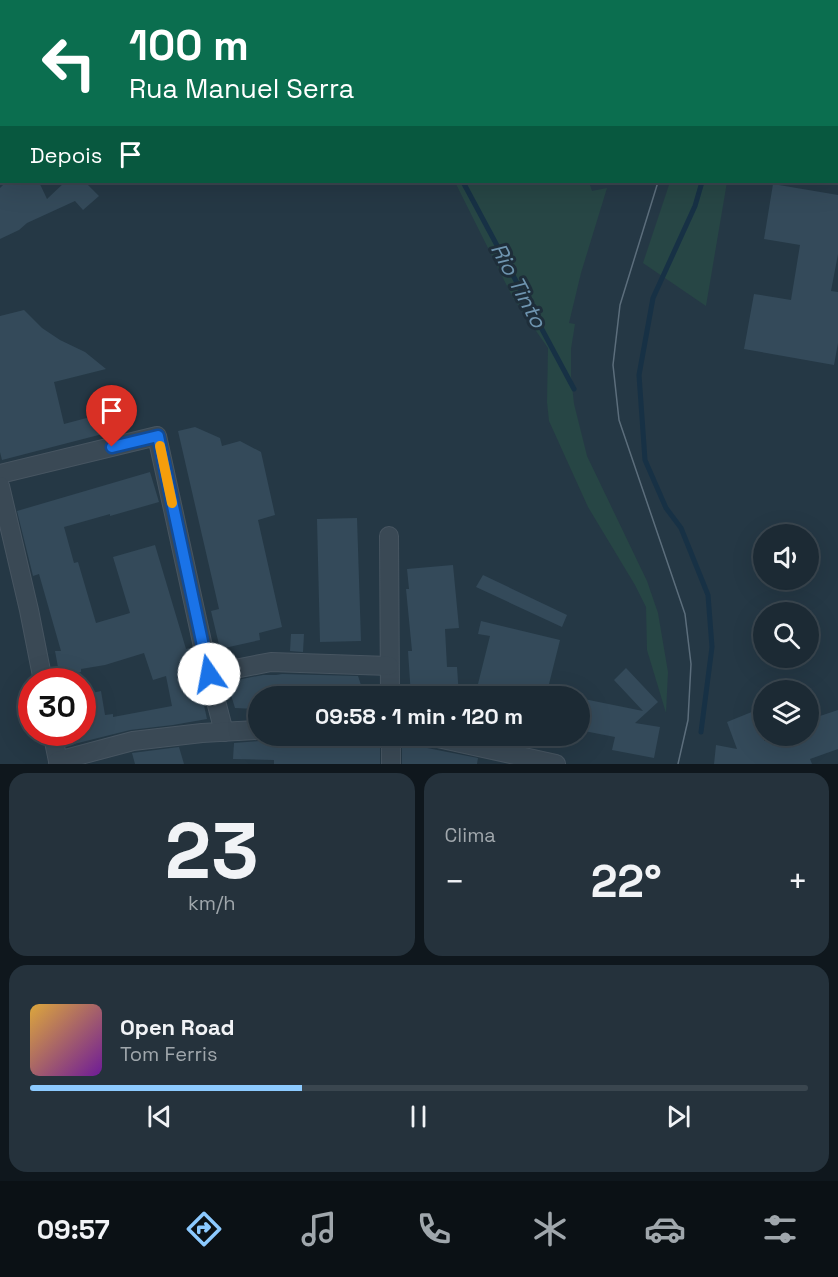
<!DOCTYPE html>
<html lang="pt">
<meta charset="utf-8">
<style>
:root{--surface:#1c2a34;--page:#25323c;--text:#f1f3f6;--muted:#a0a7ac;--line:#3a464f;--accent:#8ccaff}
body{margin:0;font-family:"Space Grotesk",sans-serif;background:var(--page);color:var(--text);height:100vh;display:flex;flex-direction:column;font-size:22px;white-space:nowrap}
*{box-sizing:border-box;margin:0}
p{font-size:20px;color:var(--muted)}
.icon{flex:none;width:33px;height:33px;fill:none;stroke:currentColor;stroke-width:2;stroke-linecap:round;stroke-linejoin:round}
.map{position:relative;height:764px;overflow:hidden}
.side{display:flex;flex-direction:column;gap:9px;padding:9px;background:#0f171d;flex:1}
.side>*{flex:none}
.banner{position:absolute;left:0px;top:0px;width:838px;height:183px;box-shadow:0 6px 24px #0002,0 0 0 2px var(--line);background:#0b6e4f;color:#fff;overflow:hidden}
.fabs{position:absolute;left:753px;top:524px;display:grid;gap:12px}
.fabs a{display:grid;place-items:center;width:66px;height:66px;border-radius:50%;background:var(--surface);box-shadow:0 6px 24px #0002,0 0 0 2px var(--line);font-size:30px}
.speed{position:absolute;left:18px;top:668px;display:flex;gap:12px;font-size:30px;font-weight:700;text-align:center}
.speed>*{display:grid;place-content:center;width:78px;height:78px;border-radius:50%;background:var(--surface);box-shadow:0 6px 24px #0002,0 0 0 2px var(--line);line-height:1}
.speed .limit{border:9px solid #d22;background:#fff;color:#111}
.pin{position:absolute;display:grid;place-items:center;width:51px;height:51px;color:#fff;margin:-62px -26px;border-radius:50% 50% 50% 0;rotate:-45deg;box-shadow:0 0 6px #0007}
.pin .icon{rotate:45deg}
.me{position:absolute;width:66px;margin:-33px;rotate:348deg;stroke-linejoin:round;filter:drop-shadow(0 0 4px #0008)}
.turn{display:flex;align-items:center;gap:21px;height:126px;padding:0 30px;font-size:27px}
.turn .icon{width:78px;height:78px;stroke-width:2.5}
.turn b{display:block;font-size:42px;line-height:51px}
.then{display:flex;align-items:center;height:57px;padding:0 30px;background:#0003;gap:12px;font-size:22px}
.big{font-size:45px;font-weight:800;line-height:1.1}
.side .widget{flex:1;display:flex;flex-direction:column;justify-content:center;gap:9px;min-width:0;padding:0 21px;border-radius:18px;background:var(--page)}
.side .dial{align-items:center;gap:0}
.dial b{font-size:78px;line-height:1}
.song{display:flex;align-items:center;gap:18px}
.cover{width:72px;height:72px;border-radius:9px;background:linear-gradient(135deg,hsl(40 70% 55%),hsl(280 70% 35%))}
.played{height:6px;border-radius:3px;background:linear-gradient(90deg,var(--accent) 35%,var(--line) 35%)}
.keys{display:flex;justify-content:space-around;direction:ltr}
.heat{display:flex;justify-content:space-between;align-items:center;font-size:33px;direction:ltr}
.side .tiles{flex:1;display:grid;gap:9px;grid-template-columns:1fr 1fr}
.widget:last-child{grid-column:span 2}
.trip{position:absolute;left:248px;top:686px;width:342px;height:60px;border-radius:30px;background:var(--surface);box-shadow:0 6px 24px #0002,0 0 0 2px var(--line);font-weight:800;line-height:60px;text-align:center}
.dock{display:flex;height:96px;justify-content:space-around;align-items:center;background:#0b1115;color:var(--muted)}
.dock .icon{width:42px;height:42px}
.dock .current{color:var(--accent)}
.dock b{font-size:27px;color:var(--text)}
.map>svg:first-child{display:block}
</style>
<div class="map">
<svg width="838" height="764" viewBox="0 0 838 764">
<rect width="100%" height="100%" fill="#253845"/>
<g fill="#274645">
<polygon points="455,182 589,182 592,191 607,188 581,273 569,323 575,324 571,349 571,376 574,404 587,456 647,581 658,613 668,672 666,713 647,650 646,607 635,585 588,507 549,421 547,402 548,348 513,298"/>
<polygon points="670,182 727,182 706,306 643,263"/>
</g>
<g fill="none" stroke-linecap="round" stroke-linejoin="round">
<g stroke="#173145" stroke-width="5">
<polyline points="409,0 410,2"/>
<polyline points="751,2 751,0"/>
<polyline points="463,182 574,389"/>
<polyline points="701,732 712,647 708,595 681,528 666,508 645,460 639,375 653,298 695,206 702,182"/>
</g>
</g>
<g fill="#344a5a">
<polygon points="6,182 39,182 47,199 65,182 85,182 99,196 83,210 75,201 27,223 19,230 0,239 0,188"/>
<polygon points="773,184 838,195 838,254 831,291 838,292 838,343 834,365 744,349 754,294 791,300 800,245 764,239"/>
<polygon points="24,310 42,328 60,340 85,352 106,369 54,382 64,424 113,411 118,430 2,460 0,452 0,316"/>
<polygon points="195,427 220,438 222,446 240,441 261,452 275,515 258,520 282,627 259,633 260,640 220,649 211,611 219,609 178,431"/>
<polygon points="150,472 159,502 110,516 110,514 64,527 74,563 78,562 96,623 130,613 113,557 155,545 186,649 189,648 196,669 207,719 173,725 130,730 66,746 63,732 82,732 82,695 101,691 105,715 113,714 113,717 172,706 166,676 153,680 144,653 105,665 81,669 81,672 60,678 55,651 61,651 39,574 33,576 17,511"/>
<polygon points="357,518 361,641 320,642 317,519"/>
<polygon points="453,565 459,628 445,629 447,667 457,667 459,696 411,696 408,651 412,651 406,589 409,589 407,569"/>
<polygon points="483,575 567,615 562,627 476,587"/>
<polygon points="481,621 560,640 546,696 475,696 490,636 478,634"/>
<polygon points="291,634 304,634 303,652 290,651"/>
<polygon points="626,668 658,702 635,723 660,727 654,758 612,750 615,737 579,730 579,698 643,711 614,680"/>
<polygon points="282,674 358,676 361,685 360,696 258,696 258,709 235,708 227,682 263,675 276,675"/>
<polygon points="764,707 764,741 786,735 808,735 808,720 838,710 838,749 810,759 812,764 714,764 716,745 737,749 727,722"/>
<polygon points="265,739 378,741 378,746 380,746 380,764 274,764 274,760 233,759 234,743 259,741"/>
<polygon points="416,743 417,746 478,758 477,764 402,764 402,744"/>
<polygon points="179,747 184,764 135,764 132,753"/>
</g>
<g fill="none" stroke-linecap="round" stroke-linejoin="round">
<g stroke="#475561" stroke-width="20">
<g id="street">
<polyline points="191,0 192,2"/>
<polyline points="273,2 276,0"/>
<polyline points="0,37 2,38"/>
<polyline points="837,74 838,70"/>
<polyline points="837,95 838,95"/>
<polyline points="0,474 157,436 209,674 224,732"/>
<polyline points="0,486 29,610 43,681"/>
<polyline points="389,536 390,696"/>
<polyline points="209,674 271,662 389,666"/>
<polyline points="52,732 58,761"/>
<polyline points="391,735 391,764"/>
<polyline points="424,735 556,764"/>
<polyline points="58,761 133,741 202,733 258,730"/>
</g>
</g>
<use href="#street" stroke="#3a4955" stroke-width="18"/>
<g stroke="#5c6e7c" stroke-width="1.5">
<polyline points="708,2 709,0"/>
<polyline points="658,182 620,305 613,365 619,420 685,614 691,664 688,720 678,764"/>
</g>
</g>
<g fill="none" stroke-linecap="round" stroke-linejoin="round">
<g stroke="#114b97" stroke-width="15">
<polyline id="route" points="112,447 158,436 209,674"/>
</g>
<use href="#route" stroke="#1a73e8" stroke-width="10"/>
<polyline stroke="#f59e0b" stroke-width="10" points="160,446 172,503"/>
</g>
<g text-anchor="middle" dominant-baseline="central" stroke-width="6" stroke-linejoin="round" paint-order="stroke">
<g font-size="22" font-style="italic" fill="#6e94af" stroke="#1e2e3a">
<text transform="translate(519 285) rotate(62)">Rio Tinto</text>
</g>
</g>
</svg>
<div class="fabs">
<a><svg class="icon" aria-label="sound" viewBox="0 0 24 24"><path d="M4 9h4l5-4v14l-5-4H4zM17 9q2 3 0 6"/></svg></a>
<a><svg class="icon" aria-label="search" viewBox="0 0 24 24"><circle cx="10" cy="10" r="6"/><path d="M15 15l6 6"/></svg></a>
<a><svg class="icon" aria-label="layers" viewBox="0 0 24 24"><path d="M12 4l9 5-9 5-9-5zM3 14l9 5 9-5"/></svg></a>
</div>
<div class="speed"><div class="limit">30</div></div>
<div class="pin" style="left:112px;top:447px;background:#d93025"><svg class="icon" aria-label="arrive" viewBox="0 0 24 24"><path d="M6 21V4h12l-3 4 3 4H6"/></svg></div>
<svg class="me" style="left:209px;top:674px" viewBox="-20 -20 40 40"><circle r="19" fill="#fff"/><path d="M0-13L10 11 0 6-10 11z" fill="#1a73e8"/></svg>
<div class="trip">09:58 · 1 min · 120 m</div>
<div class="banner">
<div class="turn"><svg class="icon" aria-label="left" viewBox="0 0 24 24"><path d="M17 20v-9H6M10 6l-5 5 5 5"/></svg><div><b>100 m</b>Rua Manuel Serra</div></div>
<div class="then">Depois<svg class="icon" aria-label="arrive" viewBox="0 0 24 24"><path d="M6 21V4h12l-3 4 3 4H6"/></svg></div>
</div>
</div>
<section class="side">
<div class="tiles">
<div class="widget dial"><b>23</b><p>km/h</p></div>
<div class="widget"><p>Clima</p>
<div class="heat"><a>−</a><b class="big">22°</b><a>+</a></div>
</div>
<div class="widget">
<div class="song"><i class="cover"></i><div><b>Open Road</b><p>Tom Ferris</p></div></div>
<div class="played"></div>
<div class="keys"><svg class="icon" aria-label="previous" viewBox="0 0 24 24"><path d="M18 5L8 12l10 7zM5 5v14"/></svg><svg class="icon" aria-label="pause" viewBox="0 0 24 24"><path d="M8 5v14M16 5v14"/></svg><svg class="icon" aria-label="next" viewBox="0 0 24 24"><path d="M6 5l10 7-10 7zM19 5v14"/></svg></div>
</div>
</div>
</section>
<nav class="dock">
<b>09:57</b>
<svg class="icon current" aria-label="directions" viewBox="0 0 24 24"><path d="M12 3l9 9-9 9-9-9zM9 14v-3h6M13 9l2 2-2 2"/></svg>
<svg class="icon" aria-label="music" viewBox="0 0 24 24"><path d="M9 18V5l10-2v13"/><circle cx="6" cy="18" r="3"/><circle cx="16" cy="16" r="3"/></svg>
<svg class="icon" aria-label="phone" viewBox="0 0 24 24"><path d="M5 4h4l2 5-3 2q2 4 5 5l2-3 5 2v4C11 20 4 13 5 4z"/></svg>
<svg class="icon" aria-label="climate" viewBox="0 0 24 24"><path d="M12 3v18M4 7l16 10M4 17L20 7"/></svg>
<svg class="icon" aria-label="car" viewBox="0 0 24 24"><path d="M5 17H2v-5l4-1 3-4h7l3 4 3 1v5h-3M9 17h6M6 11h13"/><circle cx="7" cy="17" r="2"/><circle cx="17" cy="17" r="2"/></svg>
<svg class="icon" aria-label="filters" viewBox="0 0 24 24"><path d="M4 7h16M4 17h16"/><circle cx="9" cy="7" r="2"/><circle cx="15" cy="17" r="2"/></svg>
</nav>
